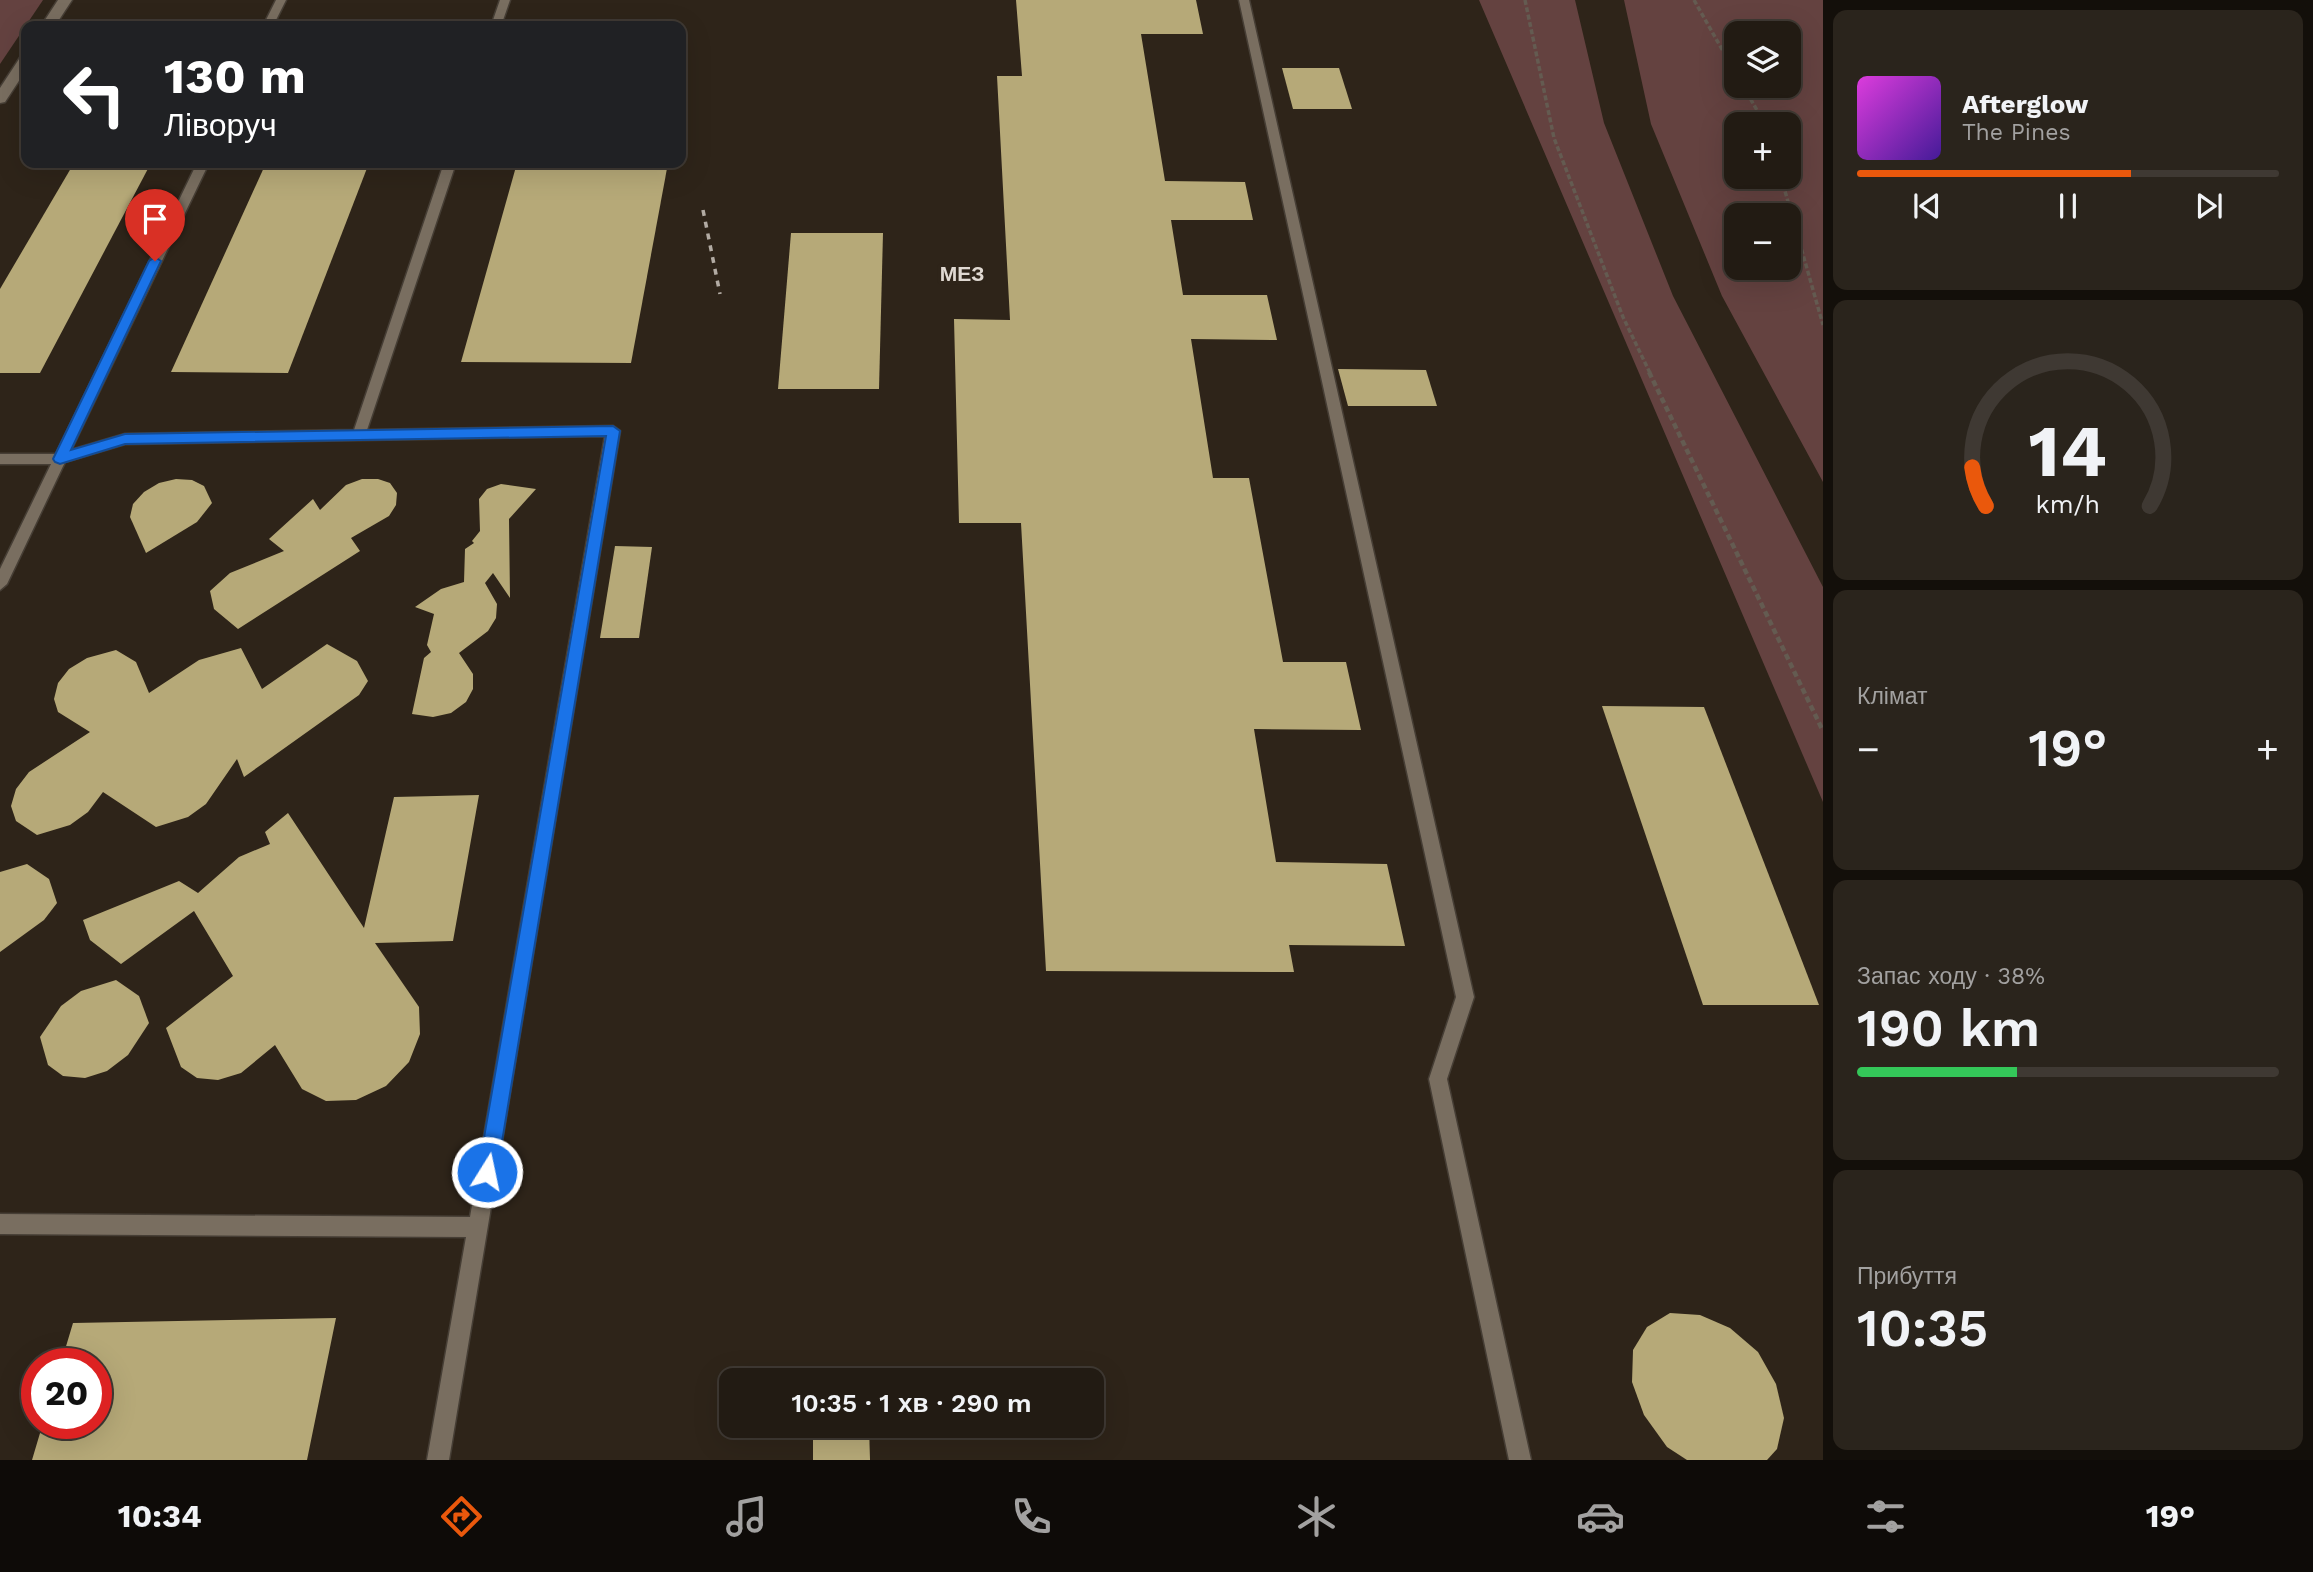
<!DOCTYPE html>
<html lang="uk">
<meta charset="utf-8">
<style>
:root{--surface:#221b13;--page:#2a241c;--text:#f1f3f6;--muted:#a2a1a0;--line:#3f3933;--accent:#ea580c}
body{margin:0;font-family:"Work Sans",sans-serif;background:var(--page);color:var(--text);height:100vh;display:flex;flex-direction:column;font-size:26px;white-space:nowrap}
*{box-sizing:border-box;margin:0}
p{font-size:23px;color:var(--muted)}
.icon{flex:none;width:38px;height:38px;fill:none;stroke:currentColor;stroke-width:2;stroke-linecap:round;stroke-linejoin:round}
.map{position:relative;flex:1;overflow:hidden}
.panel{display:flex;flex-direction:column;gap:10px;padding:10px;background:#130f0a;width:490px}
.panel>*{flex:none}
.top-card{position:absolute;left:21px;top:21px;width:665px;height:147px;border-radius:14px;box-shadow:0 7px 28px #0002,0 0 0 2px var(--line);background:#202124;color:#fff;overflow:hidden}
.controls{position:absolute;left:1724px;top:21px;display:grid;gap:14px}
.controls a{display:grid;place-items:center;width:77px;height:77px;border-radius:14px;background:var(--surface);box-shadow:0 7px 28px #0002,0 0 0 2px var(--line);font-size:35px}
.speed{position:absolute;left:21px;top:1348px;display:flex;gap:14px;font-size:35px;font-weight:700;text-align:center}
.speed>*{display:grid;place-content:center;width:91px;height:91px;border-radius:50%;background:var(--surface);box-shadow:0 7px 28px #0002,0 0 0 2px var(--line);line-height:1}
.speed .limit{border:10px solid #d22;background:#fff;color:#111}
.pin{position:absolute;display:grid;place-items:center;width:60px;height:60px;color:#fff;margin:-72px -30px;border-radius:50% 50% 50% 0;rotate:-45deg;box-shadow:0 0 7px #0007}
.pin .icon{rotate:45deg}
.me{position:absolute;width:77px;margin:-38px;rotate:10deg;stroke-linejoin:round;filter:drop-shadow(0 0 5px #0008)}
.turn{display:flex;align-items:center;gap:24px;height:147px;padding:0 28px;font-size:32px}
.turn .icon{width:91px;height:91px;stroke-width:2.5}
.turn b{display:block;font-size:49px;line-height:60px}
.big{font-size:52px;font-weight:600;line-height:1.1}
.panel .tile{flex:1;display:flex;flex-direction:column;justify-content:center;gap:10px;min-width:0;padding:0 24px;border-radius:14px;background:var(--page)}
.panel .dial{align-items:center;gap:0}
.dial svg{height:182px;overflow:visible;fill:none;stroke:var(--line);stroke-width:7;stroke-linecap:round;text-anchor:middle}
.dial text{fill:var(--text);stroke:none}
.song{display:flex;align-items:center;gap:21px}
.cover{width:84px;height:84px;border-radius:10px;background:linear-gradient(135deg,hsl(300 70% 55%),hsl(260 70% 35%))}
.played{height:7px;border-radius:4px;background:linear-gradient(90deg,var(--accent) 65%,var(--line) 65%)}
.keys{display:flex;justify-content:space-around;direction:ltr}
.heat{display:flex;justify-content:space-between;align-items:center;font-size:38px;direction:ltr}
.charge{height:10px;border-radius:5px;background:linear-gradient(90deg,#34c759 38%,var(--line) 0)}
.trip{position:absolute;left:719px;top:1368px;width:385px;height:70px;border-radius:14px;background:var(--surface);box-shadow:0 7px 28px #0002,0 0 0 2px var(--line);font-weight:600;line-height:70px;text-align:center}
.tabs{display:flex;height:112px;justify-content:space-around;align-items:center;background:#0e0b08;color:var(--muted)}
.tabs .icon{width:49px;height:49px}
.tabs .selected{color:var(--accent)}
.tabs b{font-size:32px;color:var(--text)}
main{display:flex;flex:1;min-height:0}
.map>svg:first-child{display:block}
</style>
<main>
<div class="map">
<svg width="1823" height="1460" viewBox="0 0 1823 1460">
<rect width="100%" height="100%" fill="#2e2419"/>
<g fill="#644240" fill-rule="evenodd">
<polygon points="0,0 43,0 0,64"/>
<polygon points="1479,0 1575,0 1604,123 1673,296 1823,587 1823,802"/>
<path d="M1624,0H1823V482L1722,296L1651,124ZM1736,33H1788V86H1736ZM1736,124H1788V177H1736ZM1736,215H1788V268H1736Z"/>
</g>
<g fill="#b6a978">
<polygon points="1016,0 1196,0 1203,34 1141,34 1165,181 1245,182 1253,220 1171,220 1183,295 1267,295 1277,340 1191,339 1213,478 1249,478 1283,662 1346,662 1361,730 1254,729 1276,862 1387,864 1405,946 1289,945 1294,972 1046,971 1021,523 959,523 954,319 1010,320 997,76 1022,76"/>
<polygon points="1282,68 1339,68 1352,109 1293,109"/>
<polygon points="74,163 151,163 40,373 0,373 0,289"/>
<polygon points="266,163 369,163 288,373 171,372"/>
<polygon points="517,163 668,163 631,363 461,362"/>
<polygon points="791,233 883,233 879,389 778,389"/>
<polygon points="1338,369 1426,370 1437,406 1348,406"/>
<polygon points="176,479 192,480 204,486 212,503 197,522 146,553 130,517 133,504 144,492 159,483"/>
<polygon points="362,479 378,479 390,483 397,493 396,505 389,516 351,538 360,551 238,629 214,609 210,591 230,573 284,551 269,539 313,499 320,510 346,485"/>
<polygon points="501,484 536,489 509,519 510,598 493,573 485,583 497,604 496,618 488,631 459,653 473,674 473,689 466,702 451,713 433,717 412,714 424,658 431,652 427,645 434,614 415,607 441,589 464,582 465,549 474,543 472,541 480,531 479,499 487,489"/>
<polygon points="615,546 652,547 639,638 600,638"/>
<polygon points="327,644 357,661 368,681 359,695 244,777 237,759 206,804 188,817 156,827 103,792 88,812 70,825 37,835 16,821 11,806 16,789 29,772 90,732 58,712 54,699 58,683 69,669 87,658 116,650 136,662 149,693 199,660 241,648 262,689"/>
<polygon points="1602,706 1704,707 1819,1005 1703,1005"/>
<polygon points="479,795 453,941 375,943 419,1007 420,1034 409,1062 386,1086 356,1100 326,1101 302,1089 275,1045 241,1073 218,1080 197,1078 181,1067 166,1028 233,976 194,911 121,964 90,940 83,920 179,881 198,893 239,857 270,844 265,832 288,813 364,928 394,797"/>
<polygon points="27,864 49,879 57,903 44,920 0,952 0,872"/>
<polygon points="116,980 139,996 149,1023 128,1055 107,1071 85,1078 63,1076 48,1065 40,1037 61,1006 81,991"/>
<polygon points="1670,1313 1700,1315 1730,1328 1758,1352 1776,1384 1784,1418 1777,1449 1767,1460 1687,1460 1667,1447 1644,1415 1632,1382 1633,1350 1647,1327"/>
<polygon points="336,1318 307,1460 32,1460 43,1423 96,1423 96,1363 61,1363 73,1323"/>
<polygon points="813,1426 869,1426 870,1460 813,1460"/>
</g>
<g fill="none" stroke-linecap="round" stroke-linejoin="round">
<g stroke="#463e35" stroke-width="3">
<g id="service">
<polygon points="276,0 286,0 273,26 263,26"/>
<polygon points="500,0 510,0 501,26 491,26"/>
<polygon points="1239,0 1249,0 1474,997 1447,1079 1531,1460 1509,1460 1429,1079 1456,997"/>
<polygon points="197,163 209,163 71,450 125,434 354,430 444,163 456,163 367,430 613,426 620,431 449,1460 427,1460 466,1237 0,1234 0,1214 470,1217 605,436 125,444 65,462 7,584 0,590 0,569 51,464 0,464 0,454 56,454"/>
</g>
</g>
<g stroke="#463e35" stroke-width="3">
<g id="tertiary">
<polygon points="58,0 72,0 55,26 41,26"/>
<polygon points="26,55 26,70 5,102 0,103 0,88 21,56"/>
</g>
</g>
<g stroke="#645b51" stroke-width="3.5" stroke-dasharray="5 2.5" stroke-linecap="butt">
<polyline points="1525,0 1554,138 1623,317 1650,373"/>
<polyline points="1694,0 1736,74"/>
<polyline points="1743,86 1765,124"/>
<polyline points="1781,177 1823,325"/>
</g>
<polyline stroke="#645b51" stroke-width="4.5" stroke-dasharray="6 3.5" stroke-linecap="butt" points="1649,372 1823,731"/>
<use href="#service" fill="#796e60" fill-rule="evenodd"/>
<use href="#tertiary" fill="#796e60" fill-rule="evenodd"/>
<polyline stroke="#b2aba3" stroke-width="3.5" stroke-dasharray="6 6" stroke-linecap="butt" points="703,210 720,294"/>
</g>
<polygon fill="#1a73e8" stroke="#114b97" stroke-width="2" points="155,257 161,261 71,450 125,434 613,426 620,431 497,1172 494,1179 487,1182 480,1179 478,1172 606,436 125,444 60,464 55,462 53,459 149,261"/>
<g text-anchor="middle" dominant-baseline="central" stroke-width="7" stroke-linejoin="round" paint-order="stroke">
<g font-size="21" font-weight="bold" fill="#e0d9d2" stroke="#2e2419">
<text x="962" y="273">МЕЗ</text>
</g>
</g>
</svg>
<div class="controls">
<a><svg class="icon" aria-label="layers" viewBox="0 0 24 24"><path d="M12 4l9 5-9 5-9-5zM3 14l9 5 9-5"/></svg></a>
<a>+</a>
<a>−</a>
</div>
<div class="speed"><div class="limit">20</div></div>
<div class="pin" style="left:155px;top:261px;background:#d93025"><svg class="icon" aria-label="arrive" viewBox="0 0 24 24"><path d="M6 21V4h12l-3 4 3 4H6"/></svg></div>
<svg class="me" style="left:487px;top:1172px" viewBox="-20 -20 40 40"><circle r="17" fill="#1a73e8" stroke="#fff" stroke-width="3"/><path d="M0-11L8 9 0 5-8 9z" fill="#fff"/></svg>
<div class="trip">10:35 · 1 хв · 290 m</div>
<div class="top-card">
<div class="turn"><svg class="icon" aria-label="left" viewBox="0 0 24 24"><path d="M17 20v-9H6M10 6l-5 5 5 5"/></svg><div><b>130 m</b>Ліворуч</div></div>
</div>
</div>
<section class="panel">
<div class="tile">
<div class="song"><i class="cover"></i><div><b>Afterglow</b><p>The Pines</p></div></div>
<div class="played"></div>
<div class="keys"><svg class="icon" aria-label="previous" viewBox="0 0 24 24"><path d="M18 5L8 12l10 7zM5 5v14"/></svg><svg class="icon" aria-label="pause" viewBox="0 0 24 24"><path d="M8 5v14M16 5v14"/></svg><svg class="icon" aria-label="next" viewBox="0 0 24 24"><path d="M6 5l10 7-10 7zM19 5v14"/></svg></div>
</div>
<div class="tile dial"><svg viewBox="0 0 100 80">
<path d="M14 69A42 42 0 1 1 86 69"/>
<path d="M14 69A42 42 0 0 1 8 52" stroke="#ea580c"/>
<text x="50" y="56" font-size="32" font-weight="700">14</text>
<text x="50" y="72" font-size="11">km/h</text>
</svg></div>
<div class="tile"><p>Клімат</p>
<div class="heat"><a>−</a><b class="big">19°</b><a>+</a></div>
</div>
<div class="tile"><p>Запас ходу · 38%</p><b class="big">190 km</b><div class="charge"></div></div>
<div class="tile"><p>Прибуття</p><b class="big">10:35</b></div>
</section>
</main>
<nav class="tabs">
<b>10:34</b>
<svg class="icon selected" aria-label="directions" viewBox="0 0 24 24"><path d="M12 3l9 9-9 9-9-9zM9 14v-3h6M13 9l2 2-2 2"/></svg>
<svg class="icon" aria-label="music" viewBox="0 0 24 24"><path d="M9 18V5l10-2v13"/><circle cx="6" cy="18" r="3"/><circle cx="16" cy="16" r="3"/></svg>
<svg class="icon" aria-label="phone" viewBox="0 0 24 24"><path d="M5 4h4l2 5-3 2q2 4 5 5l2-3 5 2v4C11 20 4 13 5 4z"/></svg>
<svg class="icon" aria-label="climate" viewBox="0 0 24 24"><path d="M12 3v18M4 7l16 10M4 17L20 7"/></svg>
<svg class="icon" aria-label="car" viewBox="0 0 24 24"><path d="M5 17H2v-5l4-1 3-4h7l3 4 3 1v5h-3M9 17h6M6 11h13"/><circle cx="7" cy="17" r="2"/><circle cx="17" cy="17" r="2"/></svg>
<svg class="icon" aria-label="filters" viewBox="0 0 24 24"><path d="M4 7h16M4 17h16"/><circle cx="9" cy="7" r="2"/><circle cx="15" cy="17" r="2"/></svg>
<b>19°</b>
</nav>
